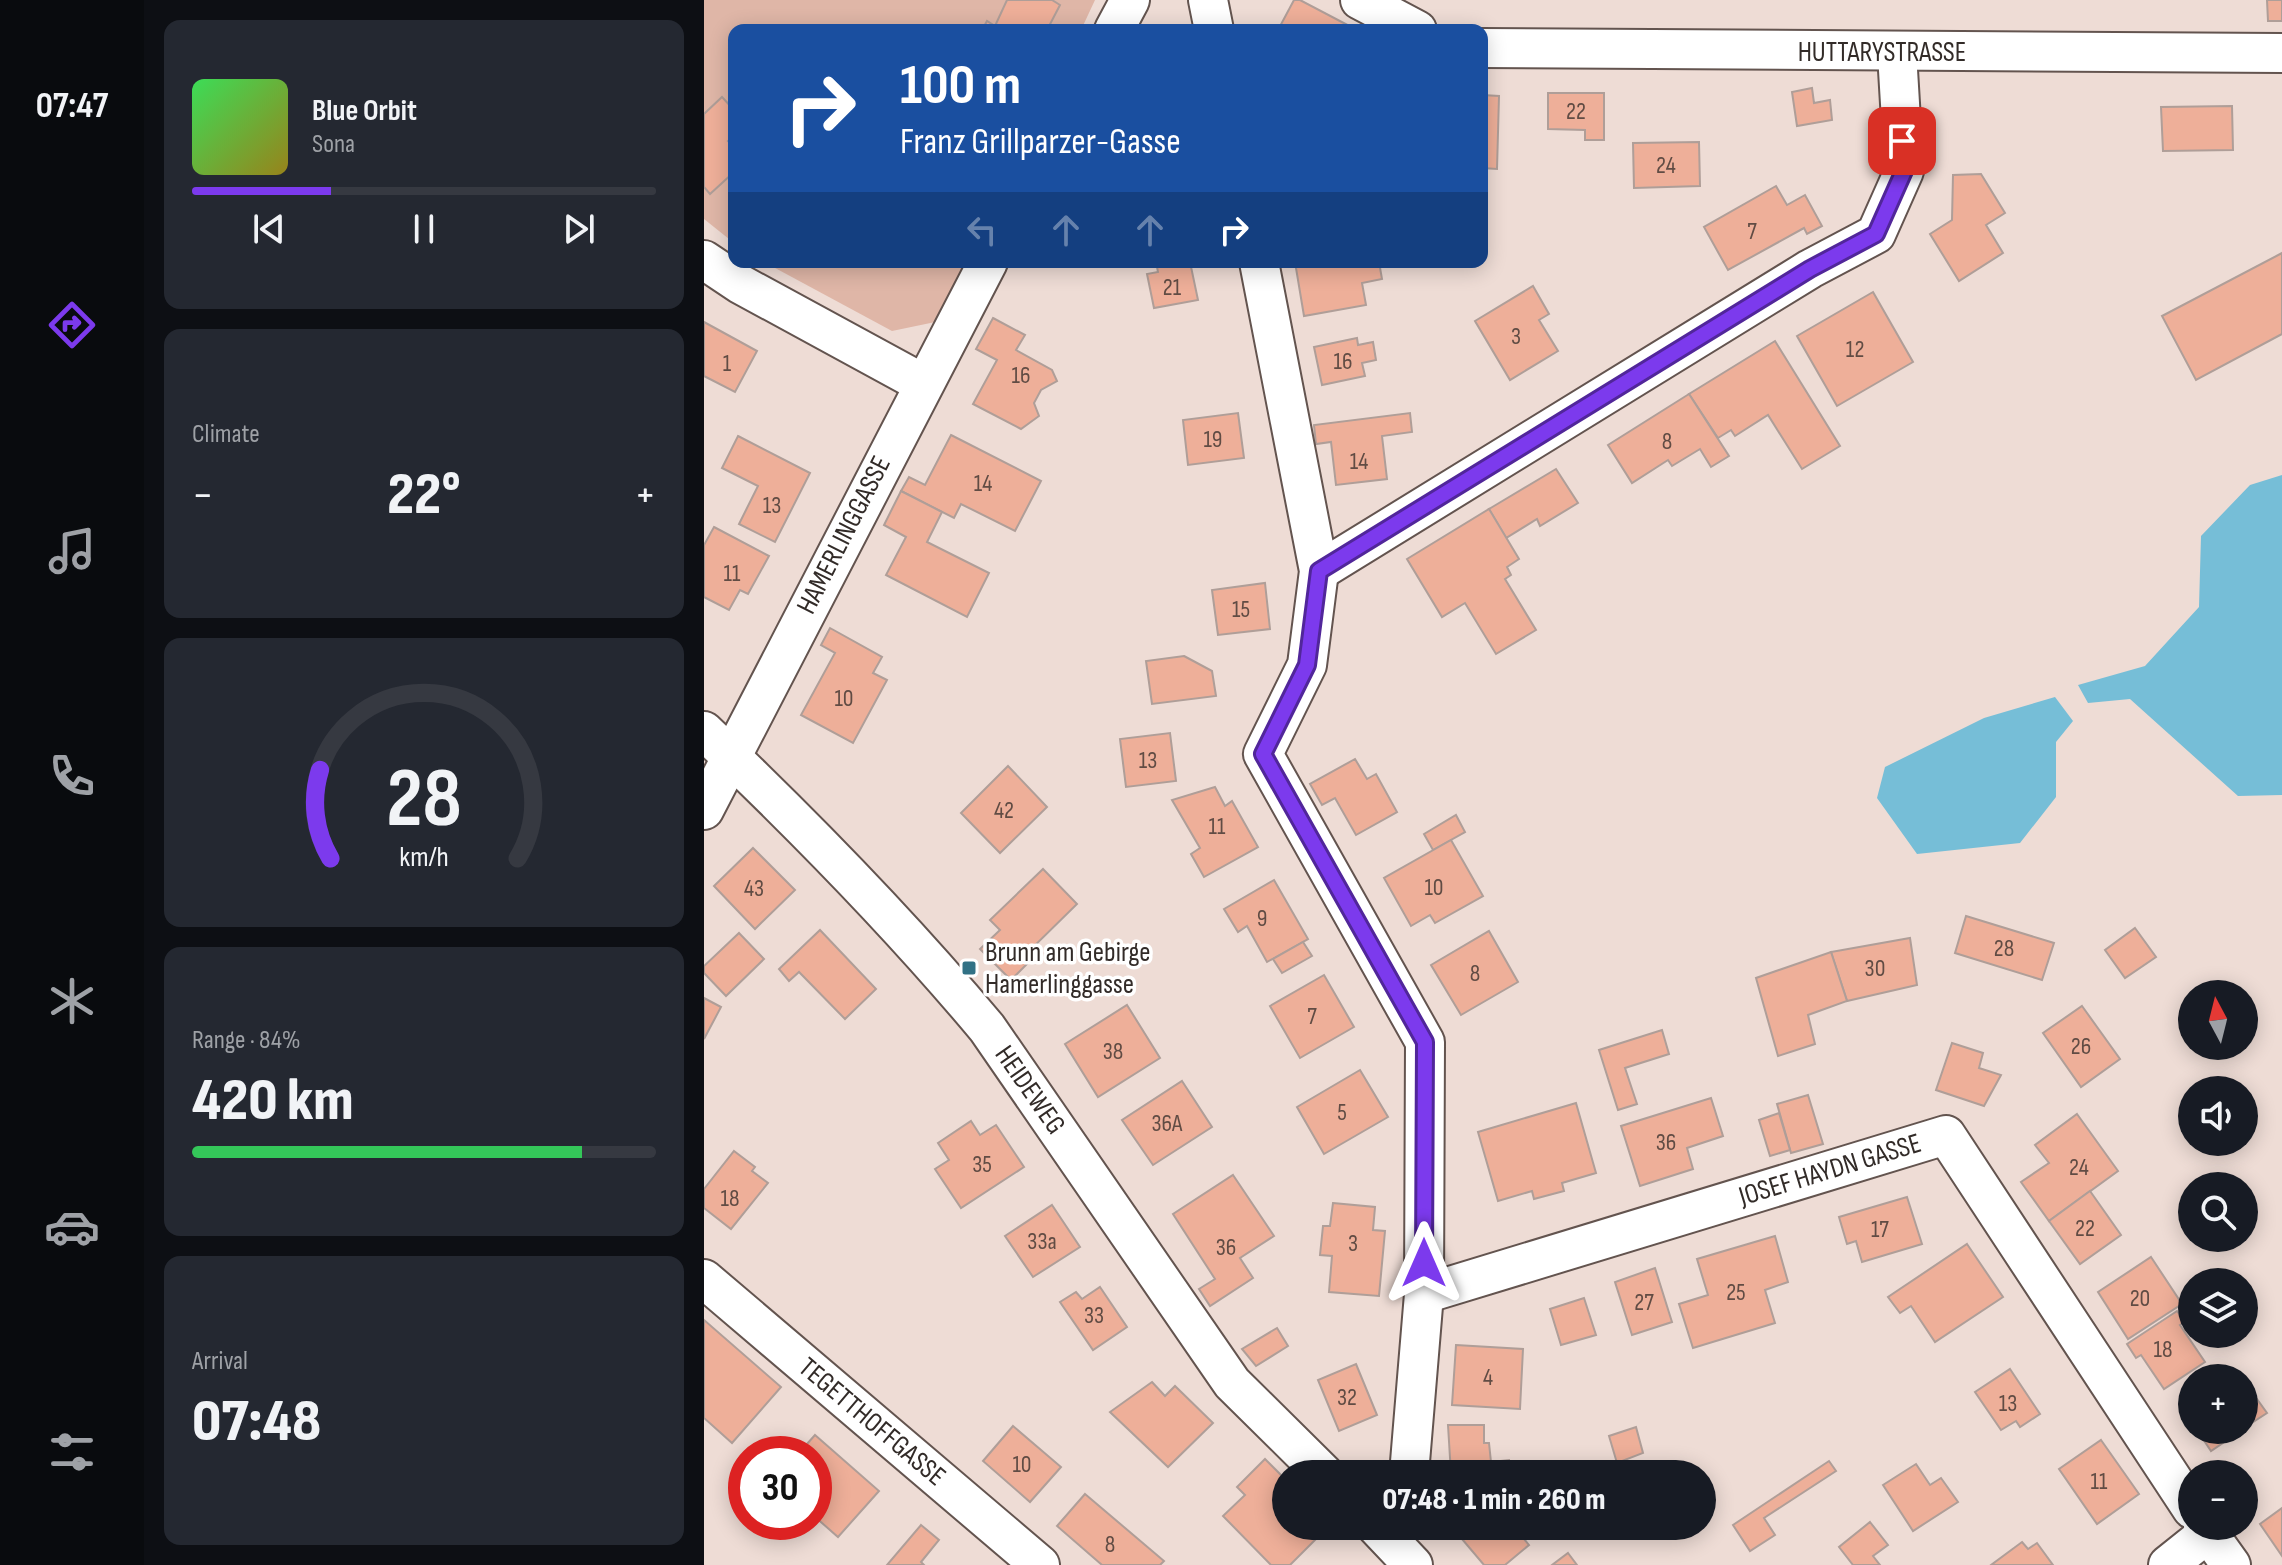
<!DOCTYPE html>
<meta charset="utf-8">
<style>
:root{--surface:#171b24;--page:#242831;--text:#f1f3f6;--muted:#9ea1a6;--line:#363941;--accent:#7c3aed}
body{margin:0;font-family:"Sofia Sans Condensed",sans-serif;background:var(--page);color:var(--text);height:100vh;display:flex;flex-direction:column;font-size:30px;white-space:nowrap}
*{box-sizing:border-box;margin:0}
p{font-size:26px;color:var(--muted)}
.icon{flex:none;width:44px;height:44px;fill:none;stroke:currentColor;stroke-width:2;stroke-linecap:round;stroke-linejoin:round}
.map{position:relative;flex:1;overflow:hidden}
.drawer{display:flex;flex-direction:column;gap:20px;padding:20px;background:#0d0f14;width:560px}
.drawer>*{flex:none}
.top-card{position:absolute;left:24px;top:24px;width:760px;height:244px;border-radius:16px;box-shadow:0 4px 20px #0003;background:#1a4fa0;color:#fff;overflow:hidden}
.needle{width:52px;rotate:353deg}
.controls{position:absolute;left:1474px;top:980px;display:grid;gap:16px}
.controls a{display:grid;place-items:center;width:80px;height:80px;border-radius:50%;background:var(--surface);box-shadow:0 4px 20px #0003;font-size:40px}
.speed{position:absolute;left:24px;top:1436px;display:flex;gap:16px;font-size:40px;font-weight:700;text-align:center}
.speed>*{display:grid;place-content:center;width:104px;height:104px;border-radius:50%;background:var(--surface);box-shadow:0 4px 20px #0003;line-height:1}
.speed .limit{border:12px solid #d22;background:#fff;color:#111}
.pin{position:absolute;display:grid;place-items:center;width:68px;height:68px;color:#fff;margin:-34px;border-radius:16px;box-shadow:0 4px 12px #0006}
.me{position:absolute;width:88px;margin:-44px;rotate:0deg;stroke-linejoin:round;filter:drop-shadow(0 0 6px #0008)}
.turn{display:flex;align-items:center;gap:28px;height:168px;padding:0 40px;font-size:36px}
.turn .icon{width:104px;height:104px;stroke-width:2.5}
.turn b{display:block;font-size:56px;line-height:68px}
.lanes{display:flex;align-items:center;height:76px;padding:0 40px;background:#0003;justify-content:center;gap:40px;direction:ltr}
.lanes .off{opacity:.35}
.big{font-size:60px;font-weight:800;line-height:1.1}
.drawer .widget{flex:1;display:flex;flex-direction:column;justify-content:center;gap:12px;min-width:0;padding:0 28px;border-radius:16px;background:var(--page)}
.drawer .dial{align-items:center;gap:0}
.dial svg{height:208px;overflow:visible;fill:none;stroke:var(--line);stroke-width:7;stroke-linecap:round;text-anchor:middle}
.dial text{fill:var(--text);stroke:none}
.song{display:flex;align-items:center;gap:24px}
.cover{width:96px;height:96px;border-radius:12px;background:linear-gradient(135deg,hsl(130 70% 55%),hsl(50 70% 35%))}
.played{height:8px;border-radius:4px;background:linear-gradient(90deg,var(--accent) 30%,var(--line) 30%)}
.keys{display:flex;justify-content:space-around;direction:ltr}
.heat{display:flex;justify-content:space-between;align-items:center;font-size:44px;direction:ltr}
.charge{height:12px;border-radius:6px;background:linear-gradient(90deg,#34c759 84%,var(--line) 0)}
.trip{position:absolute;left:568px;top:1460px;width:444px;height:80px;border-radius:40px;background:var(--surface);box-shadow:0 4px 20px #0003;font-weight:800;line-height:80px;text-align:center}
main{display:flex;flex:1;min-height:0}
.tab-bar{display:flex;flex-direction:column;width:144px;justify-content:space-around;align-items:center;background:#090b0e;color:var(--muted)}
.tab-bar .icon{width:56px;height:56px}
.tab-bar .on{color:var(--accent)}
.tab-bar b{font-size:36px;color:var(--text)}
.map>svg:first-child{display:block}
</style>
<main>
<nav class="tab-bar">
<b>07:47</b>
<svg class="icon on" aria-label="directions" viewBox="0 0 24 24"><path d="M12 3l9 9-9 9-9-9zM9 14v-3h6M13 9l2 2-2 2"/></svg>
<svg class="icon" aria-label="music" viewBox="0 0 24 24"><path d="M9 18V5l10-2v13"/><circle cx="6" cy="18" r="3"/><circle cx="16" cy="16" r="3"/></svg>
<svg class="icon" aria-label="phone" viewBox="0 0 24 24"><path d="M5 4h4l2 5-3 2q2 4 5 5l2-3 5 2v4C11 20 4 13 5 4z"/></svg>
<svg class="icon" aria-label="climate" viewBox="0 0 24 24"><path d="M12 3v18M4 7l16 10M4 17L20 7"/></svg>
<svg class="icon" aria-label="car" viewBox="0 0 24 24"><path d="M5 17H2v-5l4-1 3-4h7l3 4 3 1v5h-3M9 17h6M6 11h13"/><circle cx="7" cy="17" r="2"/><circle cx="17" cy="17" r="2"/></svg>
<svg class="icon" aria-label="filters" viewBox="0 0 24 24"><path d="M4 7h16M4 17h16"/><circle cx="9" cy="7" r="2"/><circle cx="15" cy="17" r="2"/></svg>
</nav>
<section class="drawer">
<div class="widget">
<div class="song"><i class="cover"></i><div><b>Blue Orbit</b><p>Sona</p></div></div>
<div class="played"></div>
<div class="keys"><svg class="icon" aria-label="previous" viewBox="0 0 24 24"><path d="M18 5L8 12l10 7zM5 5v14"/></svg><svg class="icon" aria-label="pause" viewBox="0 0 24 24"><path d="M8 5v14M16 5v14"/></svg><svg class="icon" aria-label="next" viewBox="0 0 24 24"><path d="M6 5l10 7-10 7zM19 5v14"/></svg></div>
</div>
<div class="widget"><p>Climate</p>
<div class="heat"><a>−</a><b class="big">22°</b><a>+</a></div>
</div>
<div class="widget dial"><svg viewBox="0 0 100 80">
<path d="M14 69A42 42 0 1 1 86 69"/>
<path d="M14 69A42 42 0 0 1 10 35" stroke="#7c3aed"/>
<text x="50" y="56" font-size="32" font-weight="700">28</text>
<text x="50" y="72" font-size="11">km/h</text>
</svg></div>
<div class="widget"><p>Range · 84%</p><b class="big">420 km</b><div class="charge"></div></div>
<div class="widget"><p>Arrival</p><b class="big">07:48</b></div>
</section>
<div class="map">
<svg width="1578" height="1565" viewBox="0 0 1578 1565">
<rect width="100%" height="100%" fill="#eedcd5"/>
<g fill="#dfb6a7">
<polygon points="0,0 391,0 377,30 30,30 30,243 0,219"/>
<polygon points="60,262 265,262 236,321 188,331"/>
</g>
<g fill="#76bed7">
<polygon points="1578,475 1578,795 1534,796 1426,699 1384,703 1374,685 1441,666 1495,607 1497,536 1546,485"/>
<polygon points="1351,697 1369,721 1352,742 1352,797 1316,843 1213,854 1173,798 1181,767 1280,718"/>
</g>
<g fill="#eeaf99" stroke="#af9e98" stroke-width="2">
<polygon points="303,0 348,0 356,5 343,30 278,30 283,21 291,26"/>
<polygon points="590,0 596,0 653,30 574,30"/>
<polygon points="1563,0 1578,0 1578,21 1564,21"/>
<polygon points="1108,88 1110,103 1126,100 1128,120 1093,126 1088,92"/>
<polygon points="844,93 900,93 900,140 881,140 881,130 844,129"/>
<polygon points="778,95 795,96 793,169 778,168"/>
<polygon points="18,97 30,110 30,136 24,141 30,147 30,172 6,194 0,187 0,114"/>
<polygon points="1528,106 1529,150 1459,151 1457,107"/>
<polygon points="995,142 996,186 930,188 929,143"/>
<polygon points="1277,174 1301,213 1282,225 1299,253 1255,281 1226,234 1248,220 1249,175"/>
<polygon points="1072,186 1083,205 1101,195 1118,226 1103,234 1100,228 1024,270 1000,227"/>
<polygon points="1578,253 1578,334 1492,380 1458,316"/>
<polygon points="452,262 486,262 494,300 450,308 443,274 454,272"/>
<polygon points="591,262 675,262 678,279 658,283 662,305 600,316"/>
<polygon points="829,286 845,314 835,320 854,351 806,380 771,321"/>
<polygon points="1169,292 1209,362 1133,406 1093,336"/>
<polygon points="289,318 321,335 312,350 348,370 353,381 337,390 330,403 335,416 317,429 269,404 293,360 272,349"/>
<polygon points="0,322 53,351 31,392 0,376"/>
<polygon points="653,338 654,345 669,342 672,360 658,363 661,376 618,385 610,347"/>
<polygon points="1071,341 1136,446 1098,469 1064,415 1031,436 1027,430 1014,438 985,394"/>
<polygon points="985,394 1025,456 1007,467 996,449 968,466 964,460 928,483 904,445"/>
<polygon points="534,413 540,458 484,465 479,420"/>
<polygon points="706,413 708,432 678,436 683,479 632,485 627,442 612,444 610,425"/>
<polygon points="247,435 337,481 311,531 257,504 250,518 197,491 205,477 221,485"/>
<polygon points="34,436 106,473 71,542 35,524 54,486 18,468"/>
<polygon points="852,469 874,503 836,526 833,519 802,538 785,509"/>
<polygon points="197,491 238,512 223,542 285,573 263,617 182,575 202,537 180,525"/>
<polygon points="785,509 815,559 803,567 807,575 801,579 832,630 792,654 761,603 738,617 703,559"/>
<polygon points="10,527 65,556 44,594 36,590 25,610 0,597 0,545"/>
<polygon points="561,583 566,629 514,635 508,590"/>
<polygon points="126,628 178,657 169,673 183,680 149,743 97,715 131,653 117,645"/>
<polygon points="480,656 508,671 512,696 448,704 442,661"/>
<polygon points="466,733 472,781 422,787 416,739"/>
<polygon points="651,759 663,779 672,774 693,812 652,835 631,798 618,805 606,784"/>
<polygon points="304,766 343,807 296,853 257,813"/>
<polygon points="511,787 521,806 528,801 554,847 500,877 487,854 496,848 468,800"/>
<polygon points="752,815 761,832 729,850 720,834"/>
<polygon points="747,840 779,896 731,923 726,915 707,926 680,878"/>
<polygon points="49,848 91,890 51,929 10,886"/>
<polygon points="339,869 373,904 319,957 324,963 307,980 276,949 296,930 286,920"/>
<polygon points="570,880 604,939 563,962 543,926 534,932 520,909"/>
<polygon points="1262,916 1350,943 1338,980 1251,953"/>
<polygon points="1431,928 1452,957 1421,978 1401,950"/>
<polygon points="116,930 172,989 141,1019 95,972 85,981 75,969"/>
<polygon points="785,931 814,982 757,1015 727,965"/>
<polygon points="35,933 60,959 22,996 0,973 0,966"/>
<polygon points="1206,938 1213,985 1143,1001 1127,952"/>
<polygon points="599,942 608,956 578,973 569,959"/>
<polygon points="1127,952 1143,1001 1104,1015 1111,1044 1074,1056 1052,978"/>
<polygon points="620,975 650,1027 596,1058 566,1006"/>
<polygon points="0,998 17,1007 0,1039"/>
<polygon points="423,1005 456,1058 394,1097 361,1044"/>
<polygon points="1378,1006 1416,1059 1377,1087 1339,1033"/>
<polygon points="958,1030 965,1054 921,1068 933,1104 914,1110 895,1050"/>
<polygon points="1248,1043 1279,1053 1275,1068 1297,1075 1280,1106 1232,1090"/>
<polygon points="656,1070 684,1117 620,1154 593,1107"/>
<polygon points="478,1081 508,1127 449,1165 418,1120"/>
<polygon points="1104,1095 1119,1144 1087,1153 1073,1104"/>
<polygon points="1007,1098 1019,1136 983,1148 989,1169 936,1186 917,1126"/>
<polygon points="872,1103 892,1173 858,1183 860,1191 830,1199 828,1191 794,1201 774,1132"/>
<polygon points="1075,1113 1086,1150 1066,1156 1055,1120"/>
<polygon points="1373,1114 1414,1171 1345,1221 1317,1182 1345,1163 1331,1145"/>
<polygon points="267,1121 276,1135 292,1125 320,1167 257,1208 231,1169 245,1160 234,1143"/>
<polygon points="30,1151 51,1167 48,1171 64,1183 27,1229 0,1208 0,1189"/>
<polygon points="529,1175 570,1236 536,1258 549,1278 506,1306 495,1289 511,1279 469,1214"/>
<polygon points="1386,1191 1417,1235 1376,1264 1345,1221"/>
<polygon points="1203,1197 1218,1244 1158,1262 1152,1241 1143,1244 1135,1217"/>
<polygon points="629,1203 671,1207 669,1230 681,1231 675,1296 625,1292 628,1256 616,1255 619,1226 626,1226"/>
<polygon points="348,1205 376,1247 329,1277 301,1236"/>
<polygon points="1071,1236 1084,1282 1061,1290 1071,1323 989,1348 975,1304 1004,1295 993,1259"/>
<polygon points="1263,1244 1299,1297 1231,1342 1207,1306 1196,1313 1184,1297"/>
<polygon points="1447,1257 1478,1304 1424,1339 1394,1292"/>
<polygon points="951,1268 968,1322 928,1335 911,1282"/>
<polygon points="396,1287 423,1327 389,1350 356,1302 372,1292 378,1299"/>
<polygon points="880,1298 892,1335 857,1345 846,1309"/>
<polygon points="1473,1311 1481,1322 1476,1325 1501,1362 1460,1389 1437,1355 1432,1358 1423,1344"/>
<polygon points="0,1320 77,1387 28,1443 0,1418"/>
<polygon points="573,1328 584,1346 552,1366 538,1349"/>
<polygon points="752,1345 819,1349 816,1409 748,1405"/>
<polygon points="652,1364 673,1415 635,1431 614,1380"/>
<polygon points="1306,1369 1336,1414 1316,1427 1312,1421 1297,1430 1271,1392"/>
<polygon points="1540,1381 1563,1413 1540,1428"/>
<polygon points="448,1382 461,1396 471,1386 509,1423 464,1467 406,1412"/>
<polygon points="744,1425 780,1425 780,1443 785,1443 787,1462 805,1460 806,1474 747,1474"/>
<polygon points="309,1426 357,1467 326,1502 279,1461"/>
<polygon points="932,1427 939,1453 913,1463 905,1436"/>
<polygon points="1493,1430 1538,1430 1507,1451"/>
<polygon points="111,1435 175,1491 134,1537 110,1516 110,1454 94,1454"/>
<polygon points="1397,1440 1435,1494 1393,1524 1355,1469"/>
<polygon points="561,1459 582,1480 582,1526 619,1526 622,1529 586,1565 567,1565 519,1516 541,1495 533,1487"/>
<polygon points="1125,1461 1132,1471 1060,1518 1071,1535 1046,1551 1029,1525"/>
<polygon points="1212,1464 1226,1485 1237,1478 1254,1502 1209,1531 1179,1485"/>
<polygon points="381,1494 460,1561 456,1565 398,1565 353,1526"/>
<polygon points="1578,1508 1578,1556 1556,1524"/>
<polygon points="1166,1522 1184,1545 1169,1556 1176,1565 1149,1565 1135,1547"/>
<polygon points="217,1525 235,1540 217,1562 220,1565 183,1565"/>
<polygon points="756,1526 825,1526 816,1534 825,1545 801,1565 780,1565 758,1539"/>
<polygon points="1318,1542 1324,1549 1333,1543 1349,1565 1287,1565"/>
<polygon points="864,1553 873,1565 848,1565"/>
</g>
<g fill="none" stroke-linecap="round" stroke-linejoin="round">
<g stroke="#63544f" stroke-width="42">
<g id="minor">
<polyline points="504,0 510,30"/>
<polyline points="656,0 713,30"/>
<polyline points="410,30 426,0"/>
<polyline points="778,48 1578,53"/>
<polyline points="0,260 36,284 218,383"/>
<polyline points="555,262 615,571 603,665 559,754 721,1042 720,1294 705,1474"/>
<polyline points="615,571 1106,269 1172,234 1200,171 1193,53"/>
<path d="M0,731C99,825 196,924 283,1028L528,1383L620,1474"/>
<polyline points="0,810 284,262"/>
<polyline points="0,1279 336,1565"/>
<polyline points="720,1294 1242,1135 1488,1509"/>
<polyline points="672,1526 709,1565"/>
<polyline points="1499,1526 1527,1565"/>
<polyline points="1464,1565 1504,1533"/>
</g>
</g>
<use href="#minor" stroke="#fff" stroke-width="38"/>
</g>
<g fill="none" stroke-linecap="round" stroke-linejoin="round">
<g stroke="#51269a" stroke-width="20">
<polyline id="route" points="720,1263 721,1042 559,754 603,665 615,571 1106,269 1172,234 1200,171 1198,141"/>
</g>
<use href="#route" stroke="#7c3aed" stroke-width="14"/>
</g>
<rect fill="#317185" stroke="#fff" stroke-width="3" x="257" y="960" width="16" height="16" rx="4"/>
<g text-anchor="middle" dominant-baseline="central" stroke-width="7" stroke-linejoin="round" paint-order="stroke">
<g font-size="24" fill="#614c44">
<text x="872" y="111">22</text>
<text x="962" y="165">24</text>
<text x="1048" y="231">7</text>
<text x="468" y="287">21</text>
<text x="812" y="336">3</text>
<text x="1151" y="349">12</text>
<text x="639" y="361">16</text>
<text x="23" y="363">1</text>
<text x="317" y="375">16</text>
<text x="509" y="439">19</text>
<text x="963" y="441">8</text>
<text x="655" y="461">14</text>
<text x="279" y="483">14</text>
<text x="68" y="505">13</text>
<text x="28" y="573">11</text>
<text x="537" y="609">15</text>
<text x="140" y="698">10</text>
<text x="444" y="760">13</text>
<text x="300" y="810">42</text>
<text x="513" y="826">11</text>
<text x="730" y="887">10</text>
<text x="50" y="888">43</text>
<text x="558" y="918">9</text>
<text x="1300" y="948">28</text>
<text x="1171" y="968">30</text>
<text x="771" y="973">8</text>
<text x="608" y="1016">7</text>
<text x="1377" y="1046">26</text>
<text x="409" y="1051">38</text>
<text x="638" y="1112">5</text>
<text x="463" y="1123">36A</text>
<text x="962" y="1142">36</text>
<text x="278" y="1164">35</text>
<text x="1375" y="1167">24</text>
<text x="26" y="1198">18</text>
<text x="1381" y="1228">22</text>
<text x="1176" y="1229">17</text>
<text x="338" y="1241">33a</text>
<text x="649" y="1243">3</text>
<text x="522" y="1247">36</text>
<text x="1032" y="1292">25</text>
<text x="1436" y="1298">20</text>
<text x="940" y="1302">27</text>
<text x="390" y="1315">33</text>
<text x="1459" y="1349">18</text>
<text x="784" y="1377">4</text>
<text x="643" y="1397">32</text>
<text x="1304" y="1403">13</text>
<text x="318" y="1464">10</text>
<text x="1395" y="1481">11</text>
<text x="406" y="1544">8</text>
</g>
<g font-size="28" fill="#322b28" stroke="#fff">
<text x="1178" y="52">HUTTARYSTRASSE</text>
<text transform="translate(140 535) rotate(-63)">HAMERLINGGASSE</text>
<text transform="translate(326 1090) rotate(55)">HEIDEWEG</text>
<text transform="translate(1126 1170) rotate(-17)">JOSEF HAYDN GASSE</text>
<text transform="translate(168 1422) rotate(40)">TEGETTHOFFGASSE</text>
</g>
<g font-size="28" fill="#322b28" stroke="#fff" text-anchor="start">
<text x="281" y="952">Brunn am Gebirge<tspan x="281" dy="32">Hamerlinggasse</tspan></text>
</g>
</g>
</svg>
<div class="controls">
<a><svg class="needle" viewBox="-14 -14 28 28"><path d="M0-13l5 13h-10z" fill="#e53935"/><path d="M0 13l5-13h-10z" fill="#9ea1a6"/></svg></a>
<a><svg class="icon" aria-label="sound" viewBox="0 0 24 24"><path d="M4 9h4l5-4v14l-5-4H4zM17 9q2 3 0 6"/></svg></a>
<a><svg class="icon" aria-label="search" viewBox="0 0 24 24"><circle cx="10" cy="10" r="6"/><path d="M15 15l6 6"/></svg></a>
<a><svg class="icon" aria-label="layers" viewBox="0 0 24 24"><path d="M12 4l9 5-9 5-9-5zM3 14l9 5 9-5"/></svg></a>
<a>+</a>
<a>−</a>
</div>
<div class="speed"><div class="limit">30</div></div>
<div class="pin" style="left:1198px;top:141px;background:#d93025"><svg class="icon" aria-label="arrive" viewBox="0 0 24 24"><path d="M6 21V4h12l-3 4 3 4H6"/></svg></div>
<svg class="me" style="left:720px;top:1263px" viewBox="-20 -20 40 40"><path d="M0-17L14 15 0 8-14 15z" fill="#7c3aed" stroke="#fff" stroke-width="4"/></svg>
<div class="trip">07:48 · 1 min · 260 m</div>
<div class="top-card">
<div class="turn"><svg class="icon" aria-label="right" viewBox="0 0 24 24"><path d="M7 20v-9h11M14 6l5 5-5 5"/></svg><div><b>100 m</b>Franz Grillparzer-Gasse</div></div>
<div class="lanes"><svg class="icon off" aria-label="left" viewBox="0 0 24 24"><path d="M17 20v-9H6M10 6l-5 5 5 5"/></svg><svg class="icon off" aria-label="ahead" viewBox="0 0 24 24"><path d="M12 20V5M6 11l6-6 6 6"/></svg><svg class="icon off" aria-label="ahead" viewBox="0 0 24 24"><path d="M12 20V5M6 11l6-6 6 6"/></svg><svg class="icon" aria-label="right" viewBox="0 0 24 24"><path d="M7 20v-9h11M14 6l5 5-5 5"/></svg></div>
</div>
</div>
</main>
